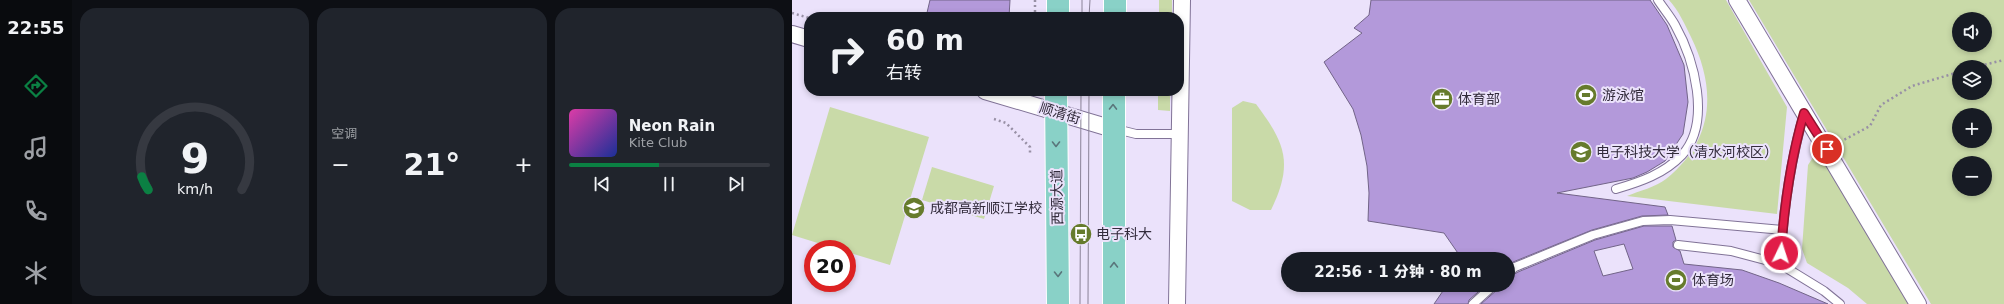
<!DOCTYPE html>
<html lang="zh">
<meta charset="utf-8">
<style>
:root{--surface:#171b24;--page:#20242c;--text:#f1f3f6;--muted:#9ea1a6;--line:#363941;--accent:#0b8043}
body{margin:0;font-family:"DejaVu Sans","Noto Sans SC",sans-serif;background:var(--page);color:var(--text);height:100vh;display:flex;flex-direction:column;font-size:15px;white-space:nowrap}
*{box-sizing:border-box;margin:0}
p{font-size:13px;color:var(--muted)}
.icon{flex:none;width:22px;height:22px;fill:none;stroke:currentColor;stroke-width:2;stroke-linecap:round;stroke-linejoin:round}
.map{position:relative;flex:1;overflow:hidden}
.sheet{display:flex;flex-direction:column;gap:8px;padding:8px;background:#0d0f14;width:720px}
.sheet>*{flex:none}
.hud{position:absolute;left:12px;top:12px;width:380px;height:84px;border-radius:16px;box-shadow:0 2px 6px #0003;background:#171b24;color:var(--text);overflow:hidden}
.buttons{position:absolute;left:1160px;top:12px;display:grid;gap:8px}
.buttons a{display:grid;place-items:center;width:40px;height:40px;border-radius:50%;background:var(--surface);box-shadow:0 2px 6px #0003;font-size:20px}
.speed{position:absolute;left:12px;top:240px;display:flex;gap:8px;font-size:20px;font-weight:700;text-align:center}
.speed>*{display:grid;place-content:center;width:52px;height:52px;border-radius:50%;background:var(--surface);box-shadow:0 2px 6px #0003;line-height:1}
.speed .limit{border:6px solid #d22;background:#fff;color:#111}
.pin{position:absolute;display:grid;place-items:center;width:34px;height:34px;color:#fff;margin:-17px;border:2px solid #fff;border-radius:50%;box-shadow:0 1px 4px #0007}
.me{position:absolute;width:44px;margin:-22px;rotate:4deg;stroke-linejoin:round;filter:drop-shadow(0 0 3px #0008)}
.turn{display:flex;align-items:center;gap:14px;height:84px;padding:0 16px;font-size:18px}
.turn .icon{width:52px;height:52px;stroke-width:2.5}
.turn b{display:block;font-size:28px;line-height:34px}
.big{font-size:30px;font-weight:800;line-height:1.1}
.sheet .widget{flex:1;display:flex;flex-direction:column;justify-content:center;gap:6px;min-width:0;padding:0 14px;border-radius:16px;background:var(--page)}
.sheet .dial{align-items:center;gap:0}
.dial svg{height:104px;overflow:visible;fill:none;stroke:var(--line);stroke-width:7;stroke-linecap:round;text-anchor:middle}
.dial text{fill:var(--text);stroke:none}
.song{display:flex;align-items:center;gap:12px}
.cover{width:48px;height:48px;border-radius:6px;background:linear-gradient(135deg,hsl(320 70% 55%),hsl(230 70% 35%))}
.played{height:4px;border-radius:2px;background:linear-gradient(90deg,var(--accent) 45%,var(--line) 45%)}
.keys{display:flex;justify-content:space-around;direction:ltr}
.heat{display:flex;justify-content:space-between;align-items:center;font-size:22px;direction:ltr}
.sheet .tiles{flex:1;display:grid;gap:8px;grid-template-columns:repeat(3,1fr)}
.trip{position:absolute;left:489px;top:252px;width:234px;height:40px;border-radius:20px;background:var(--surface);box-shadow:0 2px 6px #0003;font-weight:800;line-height:40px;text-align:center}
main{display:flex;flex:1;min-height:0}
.tabs{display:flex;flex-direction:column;width:72px;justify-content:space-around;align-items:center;background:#090b0e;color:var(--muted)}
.tabs .icon{width:28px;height:28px}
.tabs .active{color:var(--accent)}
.tabs b{font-size:18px;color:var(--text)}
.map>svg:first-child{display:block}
</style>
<main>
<nav class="tabs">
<b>22:55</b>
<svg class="icon active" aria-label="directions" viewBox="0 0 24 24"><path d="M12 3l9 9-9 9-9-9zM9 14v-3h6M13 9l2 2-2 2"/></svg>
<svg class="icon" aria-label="music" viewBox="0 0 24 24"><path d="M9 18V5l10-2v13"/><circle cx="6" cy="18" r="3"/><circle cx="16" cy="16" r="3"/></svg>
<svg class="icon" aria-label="phone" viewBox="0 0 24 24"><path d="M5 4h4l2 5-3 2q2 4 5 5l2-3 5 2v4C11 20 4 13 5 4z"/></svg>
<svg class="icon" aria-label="climate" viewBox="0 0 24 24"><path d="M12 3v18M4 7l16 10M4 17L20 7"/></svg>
</nav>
<section class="sheet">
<div class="tiles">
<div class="widget dial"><svg viewBox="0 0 100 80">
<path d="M14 69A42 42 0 1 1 86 69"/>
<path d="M14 69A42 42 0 0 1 9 59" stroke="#0b8043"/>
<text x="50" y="56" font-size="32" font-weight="700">9</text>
<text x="50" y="72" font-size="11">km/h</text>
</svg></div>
<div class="widget"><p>空调</p>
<div class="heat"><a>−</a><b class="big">21°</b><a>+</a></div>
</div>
<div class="widget">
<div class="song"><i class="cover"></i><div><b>Neon Rain</b><p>Kite Club</p></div></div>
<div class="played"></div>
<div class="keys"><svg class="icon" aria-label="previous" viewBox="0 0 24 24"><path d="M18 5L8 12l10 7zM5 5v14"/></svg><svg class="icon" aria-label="pause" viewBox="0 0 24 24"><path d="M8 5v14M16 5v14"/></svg><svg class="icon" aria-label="next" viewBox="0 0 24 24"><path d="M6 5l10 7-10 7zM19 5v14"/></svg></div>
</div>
</div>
</section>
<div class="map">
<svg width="1212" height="304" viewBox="0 0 1212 304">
<rect width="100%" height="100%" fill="#ebe2fb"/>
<g fill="#c9daa8" fill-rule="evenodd">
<rect x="367" y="0" width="13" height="17"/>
<path d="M877,0H934L995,107L985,214L835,196C847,191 864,187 874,179C922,140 925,90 899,37C892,23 887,11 877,0Z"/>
<path d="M957,0H1212V304H1139ZM1167,19H1193V45H1167ZM1167,67H1193V93H1167ZM1167,115H1193V141H1167ZM1167,163H1193V189H1167Z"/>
<polygon points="366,91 378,91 378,111 366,110"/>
<path d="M451,101L464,104C493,143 502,163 479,210H458L440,201V108Z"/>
<polygon points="38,107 137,137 98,265 55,252 55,249 45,249 0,235"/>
<polygon points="1027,148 1121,304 1075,304 1056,288 1015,263 1010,249 1016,165"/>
<polygon points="140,167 202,186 192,219 130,200"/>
</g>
<g fill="#b399da" stroke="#726488" fill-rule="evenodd">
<polygon points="138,0 218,0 217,17 134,17"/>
<polygon points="579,0 858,0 875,25 892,65 896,102 891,134 873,161 855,172 841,178 765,193 873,207 876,215 850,216 800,230 721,262 716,266 716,259 670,259 652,233 576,221 577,193 575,166 569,135 561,109 532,62 570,33 562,28 577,15"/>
<path d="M852,226H880L884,240L881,242V247L888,251L892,264L950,270L987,283L1036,304H689L706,289L707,285H716V278L726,272L803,240ZM832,244L841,269L811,276L802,251Z"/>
<polygon points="655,285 694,285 677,300 676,304 642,304"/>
</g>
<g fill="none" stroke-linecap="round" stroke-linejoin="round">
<g stroke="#817397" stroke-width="10">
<g id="lane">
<polyline points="324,129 344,134 388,134"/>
<path d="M824,189C848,182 872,174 890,155C920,122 902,59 883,25C878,16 871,8 866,0"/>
<polyline points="886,245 939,251 988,264 1032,291 1048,304"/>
<path d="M988,264C991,214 998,162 1012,114"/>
<polyline points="716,273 723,267 801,235 851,221 878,220 990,230"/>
<polyline points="681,304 702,285"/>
</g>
</g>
<g stroke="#817397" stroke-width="18">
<g id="street">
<polyline points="945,0 1126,304"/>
<polyline points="0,34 17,39"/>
<polyline points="193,91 321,129"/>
<polyline points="385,304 390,0"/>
</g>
</g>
<g stroke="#fff" stroke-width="24">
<g id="primary">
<polyline points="266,17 266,0"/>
<polyline points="323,17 323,0"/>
<polyline points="264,91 266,304"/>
<polyline points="322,91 322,304"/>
</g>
</g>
<g stroke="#9890a5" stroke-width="2.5" stroke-dasharray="2 3" stroke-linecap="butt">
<polyline points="0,13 17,18"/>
<polyline points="243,17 243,0"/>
<polyline points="1183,67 1212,60"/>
<polyline points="202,119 214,123 238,147 238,154"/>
<polyline points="1048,142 1078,126 1089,105 1120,86 1167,72"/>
</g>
<use href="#lane" stroke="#fff" stroke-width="8"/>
<use href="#street" stroke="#fff" stroke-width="16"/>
<use href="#primary" stroke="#89d1c7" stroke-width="22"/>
<g stroke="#8a8297" stroke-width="1">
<polyline points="290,17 290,0"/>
<polyline points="297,17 298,0"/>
<polyline points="288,304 289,91"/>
<polyline points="296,304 297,91"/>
</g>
</g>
<defs><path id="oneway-chevron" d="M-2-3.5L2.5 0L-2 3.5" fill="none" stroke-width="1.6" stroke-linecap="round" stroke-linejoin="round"/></defs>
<g stroke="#5a767b">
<use href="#oneway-chevron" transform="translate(321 107) rotate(-89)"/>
<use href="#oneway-chevron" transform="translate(264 144) rotate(90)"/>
<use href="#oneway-chevron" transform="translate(322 265) rotate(-90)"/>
<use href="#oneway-chevron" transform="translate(266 274) rotate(89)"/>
</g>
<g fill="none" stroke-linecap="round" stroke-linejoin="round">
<g stroke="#92132f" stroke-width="10">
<path id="route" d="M989,253C992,207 999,158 1012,113L1035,149"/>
</g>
<use href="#route" stroke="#e11d48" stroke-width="7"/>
</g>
<defs>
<g id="stadium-disc" transform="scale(1.15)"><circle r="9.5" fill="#667b2c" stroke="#ebe2fb"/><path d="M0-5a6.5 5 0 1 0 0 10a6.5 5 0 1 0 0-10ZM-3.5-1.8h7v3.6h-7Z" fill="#fff"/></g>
<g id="office-disc" transform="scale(1.15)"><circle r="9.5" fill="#667b2c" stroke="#ebe2fb"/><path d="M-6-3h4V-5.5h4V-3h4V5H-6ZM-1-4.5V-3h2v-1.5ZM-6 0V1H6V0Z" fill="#fff"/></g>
<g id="university-disc" transform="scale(1.15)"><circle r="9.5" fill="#667b2c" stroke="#ebe2fb"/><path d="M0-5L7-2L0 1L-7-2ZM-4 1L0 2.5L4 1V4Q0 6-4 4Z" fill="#fff"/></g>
<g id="school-disc" transform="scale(1.15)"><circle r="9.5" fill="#667b2c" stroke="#ebe2fb"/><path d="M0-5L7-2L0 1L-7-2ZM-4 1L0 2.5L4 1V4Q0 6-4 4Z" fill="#fff"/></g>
<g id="bus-disc" transform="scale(1.15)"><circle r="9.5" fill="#667b2c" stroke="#ebe2fb"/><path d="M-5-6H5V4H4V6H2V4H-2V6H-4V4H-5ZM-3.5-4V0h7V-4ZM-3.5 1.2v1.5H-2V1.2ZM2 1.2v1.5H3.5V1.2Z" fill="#fff"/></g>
</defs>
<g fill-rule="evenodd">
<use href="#stadium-disc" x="794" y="95"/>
<use href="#office-disc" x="650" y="99"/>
<use href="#university-disc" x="789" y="152"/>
<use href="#school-disc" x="122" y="208"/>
<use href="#bus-disc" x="289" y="234"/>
<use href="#stadium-disc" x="884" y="280"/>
</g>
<g text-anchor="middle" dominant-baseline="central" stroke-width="4" stroke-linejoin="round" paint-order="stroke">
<g font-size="14" fill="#332c3c" stroke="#ebe2fb" text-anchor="start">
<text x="810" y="95">游泳馆</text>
<text x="666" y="99">体育部</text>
<text x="804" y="152">电子科技大学（清水河校区）</text>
<text x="138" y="208">成都高新顺江学校</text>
<text x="304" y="234">电子科大</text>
<text x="900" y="280">体育场</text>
</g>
<g font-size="14" fill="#332c3c" stroke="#ebe2fb">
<text transform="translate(268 113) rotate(17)">顺清街</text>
<text transform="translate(265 197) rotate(-91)">西源大道</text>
</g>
</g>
</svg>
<div class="buttons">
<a><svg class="icon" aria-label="sound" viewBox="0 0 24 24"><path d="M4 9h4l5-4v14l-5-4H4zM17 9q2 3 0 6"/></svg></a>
<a><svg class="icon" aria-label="layers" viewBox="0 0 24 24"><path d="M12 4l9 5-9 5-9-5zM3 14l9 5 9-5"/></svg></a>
<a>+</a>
<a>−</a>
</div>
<div class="speed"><div class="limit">20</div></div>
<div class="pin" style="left:1035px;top:149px;background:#d93025"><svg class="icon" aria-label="arrive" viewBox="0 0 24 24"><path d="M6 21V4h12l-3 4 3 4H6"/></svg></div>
<svg class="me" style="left:989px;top:253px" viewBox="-20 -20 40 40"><circle r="17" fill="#e11d48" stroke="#fff" stroke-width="3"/><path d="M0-11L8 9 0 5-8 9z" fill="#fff"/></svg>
<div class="trip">22:56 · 1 分钟 · 80 m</div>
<div class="hud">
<div class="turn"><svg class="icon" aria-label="right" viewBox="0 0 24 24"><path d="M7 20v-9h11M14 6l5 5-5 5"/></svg><div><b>60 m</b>右转</div></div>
</div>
</div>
</main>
